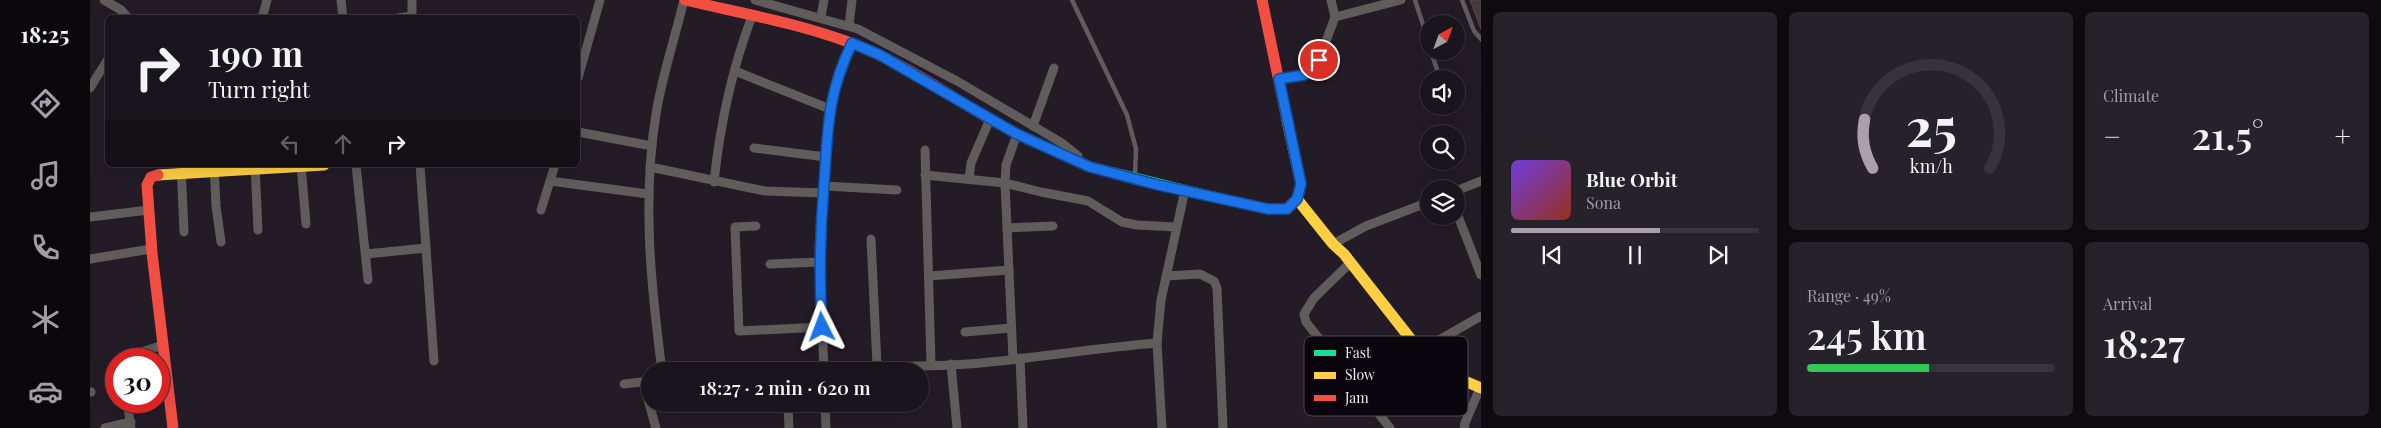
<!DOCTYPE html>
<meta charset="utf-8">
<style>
:root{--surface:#1a141c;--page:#272129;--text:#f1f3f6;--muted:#9f9ea3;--line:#38333b;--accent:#aaa0ad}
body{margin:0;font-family:"Playfair Display",serif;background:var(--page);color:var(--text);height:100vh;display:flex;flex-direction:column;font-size:19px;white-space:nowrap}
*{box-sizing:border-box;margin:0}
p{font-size:16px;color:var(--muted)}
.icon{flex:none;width:28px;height:28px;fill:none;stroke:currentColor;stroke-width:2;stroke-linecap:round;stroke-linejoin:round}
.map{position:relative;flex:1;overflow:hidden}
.side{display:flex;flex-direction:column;gap:12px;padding:12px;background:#0e0b0f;width:900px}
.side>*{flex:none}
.guide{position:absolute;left:15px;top:15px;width:475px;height:152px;border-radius:8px;box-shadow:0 5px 20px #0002,0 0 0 1px var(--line);background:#1a141c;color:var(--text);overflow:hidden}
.needle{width:32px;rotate:41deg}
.controls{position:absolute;left:1330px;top:15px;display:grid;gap:10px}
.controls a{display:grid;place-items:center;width:45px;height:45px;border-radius:50%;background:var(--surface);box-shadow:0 5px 20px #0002,0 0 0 1px var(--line);font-size:25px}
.speed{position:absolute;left:15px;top:348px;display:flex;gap:10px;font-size:25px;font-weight:700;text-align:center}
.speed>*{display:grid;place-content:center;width:65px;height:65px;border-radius:50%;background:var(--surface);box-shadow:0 5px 20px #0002,0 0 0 1px var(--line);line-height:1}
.speed .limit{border:8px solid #d22;background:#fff;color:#111}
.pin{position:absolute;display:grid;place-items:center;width:42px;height:42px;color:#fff;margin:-21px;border:2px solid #fff;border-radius:50%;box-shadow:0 1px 5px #0007}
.me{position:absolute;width:55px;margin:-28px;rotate:357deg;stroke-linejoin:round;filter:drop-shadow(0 0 4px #0008)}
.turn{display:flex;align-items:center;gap:18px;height:105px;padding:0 20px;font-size:22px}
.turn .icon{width:65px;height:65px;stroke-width:2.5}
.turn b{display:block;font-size:35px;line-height:42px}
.lanes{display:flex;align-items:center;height:48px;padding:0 20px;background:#0003;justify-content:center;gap:25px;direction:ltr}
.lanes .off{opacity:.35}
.big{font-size:38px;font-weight:600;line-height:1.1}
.side .card{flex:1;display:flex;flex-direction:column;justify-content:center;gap:8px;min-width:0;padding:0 18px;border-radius:8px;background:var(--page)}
.side .dial{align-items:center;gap:0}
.dial svg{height:130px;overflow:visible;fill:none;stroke:var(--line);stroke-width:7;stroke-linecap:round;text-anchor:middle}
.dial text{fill:var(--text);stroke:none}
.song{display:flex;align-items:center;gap:15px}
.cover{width:60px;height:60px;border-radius:8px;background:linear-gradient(135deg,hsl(260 70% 55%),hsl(10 70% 35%))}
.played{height:5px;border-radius:2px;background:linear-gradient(90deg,var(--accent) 60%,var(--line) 60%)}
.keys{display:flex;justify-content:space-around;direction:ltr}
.heat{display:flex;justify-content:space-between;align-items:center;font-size:28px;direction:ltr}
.charge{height:8px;border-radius:4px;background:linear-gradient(90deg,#34c759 49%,var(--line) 0)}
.side .tiles{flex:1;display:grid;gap:12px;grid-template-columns:repeat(3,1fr)}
.card:first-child{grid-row:span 2}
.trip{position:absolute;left:551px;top:362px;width:288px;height:50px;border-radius:25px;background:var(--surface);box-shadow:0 5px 20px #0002,0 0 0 1px var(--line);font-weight:600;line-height:50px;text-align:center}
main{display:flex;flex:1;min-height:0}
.dock{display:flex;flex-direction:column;width:90px;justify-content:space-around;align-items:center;background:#0a080b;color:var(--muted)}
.dock .icon{width:35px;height:35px}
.dock .current{color:var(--accent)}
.dock b{font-size:22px;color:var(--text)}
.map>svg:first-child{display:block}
</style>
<main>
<nav class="dock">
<b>18:25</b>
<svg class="icon current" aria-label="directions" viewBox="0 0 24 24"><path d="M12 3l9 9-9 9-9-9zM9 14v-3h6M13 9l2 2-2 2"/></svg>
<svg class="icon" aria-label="music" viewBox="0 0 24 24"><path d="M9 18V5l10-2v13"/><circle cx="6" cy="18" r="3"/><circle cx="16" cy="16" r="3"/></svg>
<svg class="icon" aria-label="phone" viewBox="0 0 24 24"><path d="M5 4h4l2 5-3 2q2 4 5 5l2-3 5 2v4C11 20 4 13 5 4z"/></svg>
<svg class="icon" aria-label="climate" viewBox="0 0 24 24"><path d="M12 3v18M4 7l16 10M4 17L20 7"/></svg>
<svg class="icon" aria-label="car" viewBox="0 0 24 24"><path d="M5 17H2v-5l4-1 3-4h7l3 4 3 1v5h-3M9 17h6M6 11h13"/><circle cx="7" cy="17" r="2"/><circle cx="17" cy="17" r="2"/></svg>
</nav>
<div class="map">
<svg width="1391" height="428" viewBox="0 0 1391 428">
<rect width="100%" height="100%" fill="#231b26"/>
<polygon fill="#48393d" stroke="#564b4f" points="1380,0 1391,0 1391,29"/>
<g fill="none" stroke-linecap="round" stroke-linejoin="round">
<g stroke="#5f5c5b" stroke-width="4.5">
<polyline points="982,0 1037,115 1046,149 1045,174"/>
<polyline points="1325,0 1339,43"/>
<polyline points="1372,0 1384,31 1391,39"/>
<polyline points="1341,51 1350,79"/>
</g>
<g stroke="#5f5c5b" stroke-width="9">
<polyline points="14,0 31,10 38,18"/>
<polyline points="251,0 253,18"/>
<polyline points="322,0 322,18"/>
<polyline points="665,0 768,29 867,81 972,143 988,156"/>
<polyline points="731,17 734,0"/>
<polyline points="1245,17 1311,0"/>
<polyline points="172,18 177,0"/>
<polyline points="308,18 322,16"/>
<polyline points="759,26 762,0"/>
<polyline points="645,71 740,109"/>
<polyline points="488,78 510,0"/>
<polyline points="1189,79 1214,75 1229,60 1245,17 1241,0"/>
<polyline points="0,88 18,59"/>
<polyline points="943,126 964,68"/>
<polyline points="488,132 562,146"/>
<polyline points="664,148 736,157"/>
<polyline points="835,150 841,365"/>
<polyline points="91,165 94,232"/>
<polyline points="124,165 126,206 131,242"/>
<polyline points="165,165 168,230"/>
<polyline points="211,165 216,224"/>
<polyline points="266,165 278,280"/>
<polyline points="330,165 336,248"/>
<polyline points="560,167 675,191 733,193"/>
<polyline points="835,175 915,183 951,192 998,201 1032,222 1047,225 1086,227"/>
<polyline points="879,179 881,163 900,119"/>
<polyline points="460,181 558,194"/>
<path d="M624,182C630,125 642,69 662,16"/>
<polyline points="734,186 807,190"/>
<polyline points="1366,191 1391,181"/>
<polyline points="451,210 465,165"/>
<polyline points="1366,211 1391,275"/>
<polyline points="0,217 59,210"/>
<polyline points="666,226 645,227 649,331 732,327"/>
<polyline points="917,228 963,226"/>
<polyline points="781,239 787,365"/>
<polyline points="1243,244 1276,226 1339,202"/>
<polyline points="276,254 336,248 344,361"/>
<polyline points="0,259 61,249"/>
<polyline points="1260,263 1224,298 1214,314 1216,322 1300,428"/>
<polyline points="680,264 729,262"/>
<polyline points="839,276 919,270"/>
<polyline points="1076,276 1110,274 1124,281 1127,288 1133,428"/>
<polyline points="875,332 921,328"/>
<polyline points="1330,351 1391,316"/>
<polyline points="930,358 933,428"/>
<polyline points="30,359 73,345"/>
<polyline points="923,359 915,183 916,165 927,134"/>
<polyline points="861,364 867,428"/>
<path d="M572,371C561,286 552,200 566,114C572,76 585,38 594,0"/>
<path d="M644,371C722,362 800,370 878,364C941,359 1004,348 1067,343"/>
<polyline points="734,371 729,248 737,129 741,100 749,71 762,43"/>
<polyline points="553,382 566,428"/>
<polyline points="534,384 560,381"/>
<polyline points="0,392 1,392"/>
<polyline points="37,401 41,428"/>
<polyline points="698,404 699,428"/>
<polyline points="735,404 736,428"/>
<polyline points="15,428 41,422"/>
<polyline points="1072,428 1067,343 1071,300 1095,190"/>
<polyline points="1374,428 1375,423 1390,388"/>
</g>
<polyline stroke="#16e098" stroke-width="11" points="898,118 927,134 1000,167 1106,193"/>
<g stroke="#ffcf43" stroke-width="11">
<polyline points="68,175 234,165"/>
<polyline points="1106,193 1178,209 1197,209 1207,199 1211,184 1197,120"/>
<polyline points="1207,199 1243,244 1254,254 1330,351 1351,371 1391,388"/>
</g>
<g stroke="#f24e42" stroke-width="11">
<path d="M595,0C650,13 708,23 761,43C809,61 854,92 898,118"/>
<polyline points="1172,0 1197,120"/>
<polyline points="68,175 61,177 57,185 62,253 83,428"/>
</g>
</g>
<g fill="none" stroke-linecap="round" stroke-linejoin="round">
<g stroke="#114b97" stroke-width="12">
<path id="route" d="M732,327C729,279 730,232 734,185C738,128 737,96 762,43L790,55L927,134L1000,167L1064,184L1178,209H1197L1207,199L1211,184L1189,79L1214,75L1229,60"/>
</g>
<use href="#route" stroke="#1a73e8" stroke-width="9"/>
</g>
<rect x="1214" y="336" width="164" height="80" rx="8" fill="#0b050d" stroke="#504953" stroke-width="1"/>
<rect x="1224" y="350" width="22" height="6" fill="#16e098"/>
<rect x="1224" y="372" width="22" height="7" fill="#ffcf43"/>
<rect x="1224" y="395" width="22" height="6" fill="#f24e42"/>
<g font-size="14" fill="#f2e7f5">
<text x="1255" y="358">Fast</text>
<text x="1255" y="380">Slow</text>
<text x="1255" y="403">Jam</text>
</g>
</svg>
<div class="controls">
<a><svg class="needle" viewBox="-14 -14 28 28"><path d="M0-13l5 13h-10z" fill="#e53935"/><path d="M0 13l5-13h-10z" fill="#9f9ea3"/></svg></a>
<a><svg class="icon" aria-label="sound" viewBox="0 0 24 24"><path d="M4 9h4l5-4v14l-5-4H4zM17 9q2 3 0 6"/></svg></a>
<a><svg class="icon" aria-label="search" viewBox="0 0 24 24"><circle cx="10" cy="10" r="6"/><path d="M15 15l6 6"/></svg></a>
<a><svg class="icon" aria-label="layers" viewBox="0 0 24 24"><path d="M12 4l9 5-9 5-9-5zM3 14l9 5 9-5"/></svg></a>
</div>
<div class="speed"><div class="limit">30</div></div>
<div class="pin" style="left:1229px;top:60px;background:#d93025"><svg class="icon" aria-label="arrive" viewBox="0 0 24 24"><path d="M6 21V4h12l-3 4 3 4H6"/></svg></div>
<svg class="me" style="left:732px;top:327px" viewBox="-20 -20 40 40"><path d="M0-17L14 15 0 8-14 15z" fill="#1a73e8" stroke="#fff" stroke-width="4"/></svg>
<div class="trip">18:27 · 2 min · 620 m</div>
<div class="guide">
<div class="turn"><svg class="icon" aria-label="right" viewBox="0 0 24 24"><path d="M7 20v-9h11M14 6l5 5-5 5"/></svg><div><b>190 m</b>Turn right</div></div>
<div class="lanes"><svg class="icon off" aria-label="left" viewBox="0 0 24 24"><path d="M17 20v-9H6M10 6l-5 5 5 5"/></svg><svg class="icon off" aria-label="ahead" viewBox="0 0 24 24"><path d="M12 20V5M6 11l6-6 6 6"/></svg><svg class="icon" aria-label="right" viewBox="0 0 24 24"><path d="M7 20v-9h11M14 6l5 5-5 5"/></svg></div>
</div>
</div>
<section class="side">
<div class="tiles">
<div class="card">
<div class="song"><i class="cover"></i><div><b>Blue Orbit</b><p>Sona</p></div></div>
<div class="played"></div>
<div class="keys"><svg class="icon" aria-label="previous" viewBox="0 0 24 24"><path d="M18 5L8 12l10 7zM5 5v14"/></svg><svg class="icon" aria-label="pause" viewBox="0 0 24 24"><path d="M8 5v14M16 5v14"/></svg><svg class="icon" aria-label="next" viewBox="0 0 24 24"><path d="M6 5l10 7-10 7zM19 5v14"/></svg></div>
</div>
<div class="card dial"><svg viewBox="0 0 100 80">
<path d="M14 69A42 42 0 1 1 86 69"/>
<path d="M14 69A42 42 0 0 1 9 39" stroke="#aaa0ad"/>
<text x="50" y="56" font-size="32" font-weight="700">25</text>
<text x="50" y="72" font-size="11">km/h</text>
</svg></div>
<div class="card"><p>Climate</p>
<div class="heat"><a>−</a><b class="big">21.5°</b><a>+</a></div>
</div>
<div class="card"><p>Range · 49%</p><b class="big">245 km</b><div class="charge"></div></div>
<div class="card"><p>Arrival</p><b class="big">18:27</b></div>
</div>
</section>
</main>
